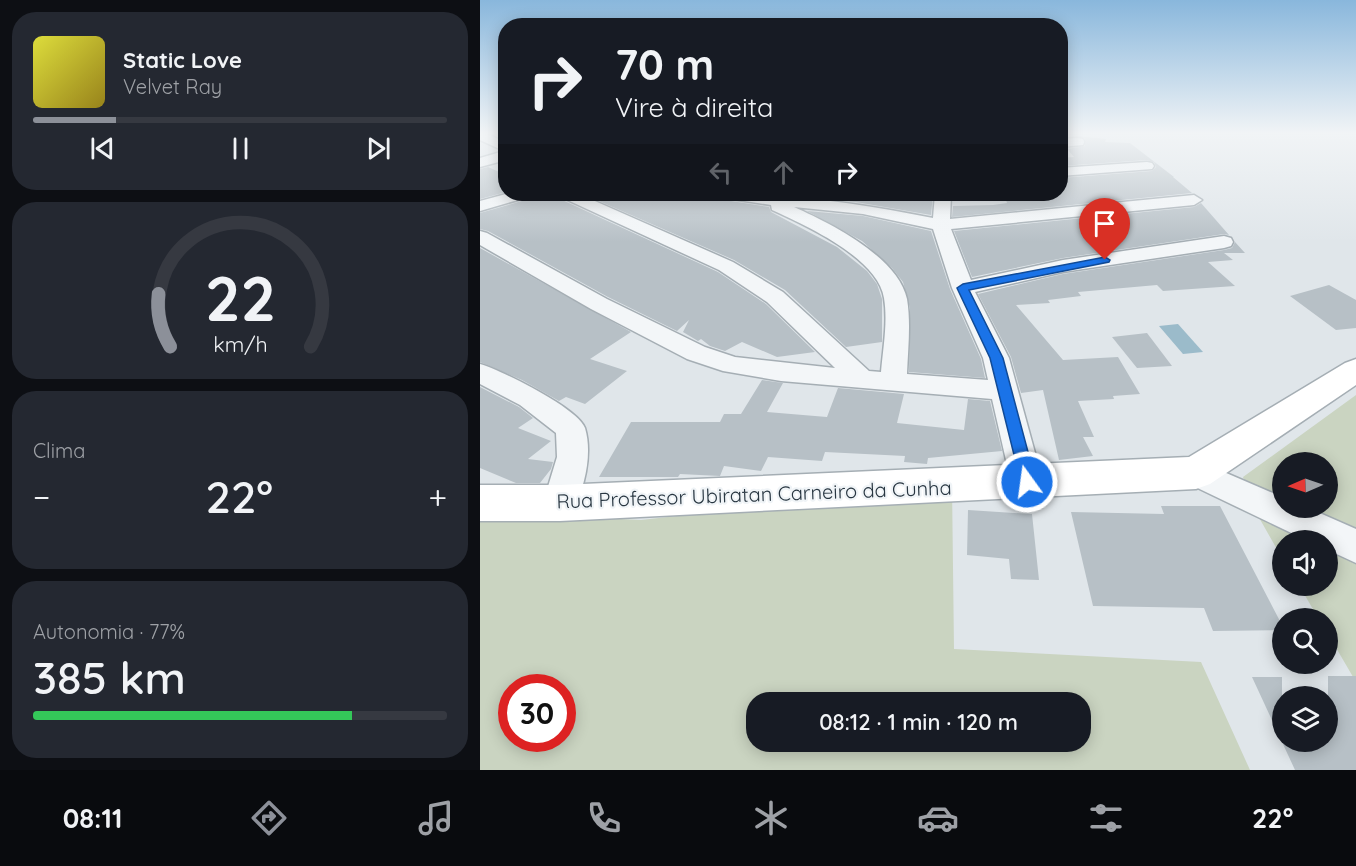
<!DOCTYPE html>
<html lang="pt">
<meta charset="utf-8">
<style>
:root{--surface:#171b24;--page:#242831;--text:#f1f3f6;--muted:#9ea1a6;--line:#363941;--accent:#8c9099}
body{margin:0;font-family:Quicksand,sans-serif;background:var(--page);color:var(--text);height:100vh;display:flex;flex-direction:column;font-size:22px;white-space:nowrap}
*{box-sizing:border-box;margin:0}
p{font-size:20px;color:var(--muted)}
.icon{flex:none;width:33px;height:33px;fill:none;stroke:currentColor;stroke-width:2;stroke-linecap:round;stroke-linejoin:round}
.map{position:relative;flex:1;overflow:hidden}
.side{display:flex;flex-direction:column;gap:12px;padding:12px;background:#0d0f14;width:480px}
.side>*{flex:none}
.top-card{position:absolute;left:18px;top:18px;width:570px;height:183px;border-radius:24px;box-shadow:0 3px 15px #0003;background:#171b24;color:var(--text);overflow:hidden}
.needle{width:39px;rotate:268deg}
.tools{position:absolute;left:792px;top:452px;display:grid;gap:12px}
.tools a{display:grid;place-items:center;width:66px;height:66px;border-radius:50%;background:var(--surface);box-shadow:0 3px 15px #0003;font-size:30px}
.speed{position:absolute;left:18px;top:674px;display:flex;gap:12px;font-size:30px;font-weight:700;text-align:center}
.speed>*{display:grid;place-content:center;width:78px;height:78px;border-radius:50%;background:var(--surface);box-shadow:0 3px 15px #0003;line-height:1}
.speed .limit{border:9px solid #d22;background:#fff;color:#111}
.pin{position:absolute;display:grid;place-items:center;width:51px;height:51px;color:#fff;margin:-62px -26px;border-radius:50% 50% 50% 0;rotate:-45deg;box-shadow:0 0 6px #0007}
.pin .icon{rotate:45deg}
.me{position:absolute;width:66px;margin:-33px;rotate:346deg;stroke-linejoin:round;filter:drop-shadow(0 0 4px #0008)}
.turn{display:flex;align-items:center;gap:21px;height:126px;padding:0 18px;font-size:27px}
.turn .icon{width:78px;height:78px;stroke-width:2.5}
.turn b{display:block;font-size:42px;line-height:51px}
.lanes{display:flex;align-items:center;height:57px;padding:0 18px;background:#0003;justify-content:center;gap:30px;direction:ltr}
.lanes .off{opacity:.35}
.big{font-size:45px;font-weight:600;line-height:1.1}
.side .card{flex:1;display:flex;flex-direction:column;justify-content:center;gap:9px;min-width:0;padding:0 21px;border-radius:24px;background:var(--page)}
.side .dial{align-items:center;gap:0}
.dial svg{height:156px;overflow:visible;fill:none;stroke:var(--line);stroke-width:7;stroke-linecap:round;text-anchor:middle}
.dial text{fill:var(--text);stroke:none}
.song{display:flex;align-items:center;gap:18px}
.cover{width:72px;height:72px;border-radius:9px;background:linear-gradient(135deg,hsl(60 70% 55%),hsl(50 70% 35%))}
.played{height:6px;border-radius:3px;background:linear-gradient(90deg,var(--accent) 20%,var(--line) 20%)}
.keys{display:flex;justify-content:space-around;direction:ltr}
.heat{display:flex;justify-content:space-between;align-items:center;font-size:33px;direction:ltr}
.charge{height:9px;border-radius:4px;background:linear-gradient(90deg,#34c759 77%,var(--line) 0)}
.trip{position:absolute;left:266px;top:692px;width:345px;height:60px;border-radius:24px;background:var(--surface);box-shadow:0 3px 15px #0003;font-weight:600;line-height:60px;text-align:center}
.dock{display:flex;height:96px;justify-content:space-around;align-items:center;background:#090b0e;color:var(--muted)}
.dock .icon{width:42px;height:42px}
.dock .on{color:var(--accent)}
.dock b{font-size:27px;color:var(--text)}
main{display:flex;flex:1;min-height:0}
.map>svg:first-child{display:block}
</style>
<main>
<section class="side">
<div class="card">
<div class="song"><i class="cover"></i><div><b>Static Love</b><p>Velvet Ray</p></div></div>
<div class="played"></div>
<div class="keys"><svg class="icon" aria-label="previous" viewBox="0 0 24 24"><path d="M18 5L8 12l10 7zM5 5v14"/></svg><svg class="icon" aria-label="pause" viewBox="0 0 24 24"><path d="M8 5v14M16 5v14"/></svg><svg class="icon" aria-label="next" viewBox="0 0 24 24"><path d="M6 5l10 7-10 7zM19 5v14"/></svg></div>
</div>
<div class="card dial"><svg viewBox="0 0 100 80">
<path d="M14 69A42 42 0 1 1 86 69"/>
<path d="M14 69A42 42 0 0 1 8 42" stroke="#8c9099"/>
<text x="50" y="56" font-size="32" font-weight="700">22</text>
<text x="50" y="72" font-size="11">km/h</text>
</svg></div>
<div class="card"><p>Clima</p>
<div class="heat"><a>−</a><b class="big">22°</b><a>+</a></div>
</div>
<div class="card"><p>Autonomia · 77%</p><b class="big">385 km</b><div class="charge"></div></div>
</section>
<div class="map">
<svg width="876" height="770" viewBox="0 0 876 770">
<rect width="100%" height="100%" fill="#e0e6ea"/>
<g fill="#cad4c1" fill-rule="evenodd">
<path d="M876,395V682L848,634V618H838L819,585H848V540H802V558L773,507L763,477ZM802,462H848V507H802Z"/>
<path d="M472,485L474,649L721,662L770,770H0V512L161,520ZM32,687H82V738H32ZM276,702H600V741H276Z"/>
</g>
<polygon fill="#9bbbca" points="698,324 723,352 703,354 679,326"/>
<g fill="#b7c0c6">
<polygon points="598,136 626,139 625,142 650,143 694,177 693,177 712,193 472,217 473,206 513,205 527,203 526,200 580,195 580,178 672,171 676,167 674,162 667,160 580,166 580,158 594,157 587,149 605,146 605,138"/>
<polygon points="8,167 26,175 26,192 0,199 0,169"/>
<polygon points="52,194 77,194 80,199 238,272 286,304 335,352 297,357 262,342 245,351 230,346 221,339 218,341 203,332 209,320 197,331 128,297 8,231 0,229 0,213 49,199"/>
<polygon points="103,194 242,194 244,198 251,201 289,207 291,212 357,247 387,271 397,284 402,299 402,342 366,347 305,290 254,260"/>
<polygon points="296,194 453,194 451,215 376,202"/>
<polygon points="721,203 749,235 744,234 583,258 492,277 474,231 714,207"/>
<polygon points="327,211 383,216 451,231 470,289 501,359 505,378 429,372 430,308 423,282 412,268 382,241"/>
<polygon points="755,242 765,253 744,253 753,260 728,262 755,286 683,291 677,285 598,292 601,296 568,300 570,303 536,305 583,360 638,357 660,394 633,396 634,399 598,401 614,437 603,437 613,456 579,460 563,390 541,393 531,357 498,294 583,274 744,250 752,248"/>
<polygon points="0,248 151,332 110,359 147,371 105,404 86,397 79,401 42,380 0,362"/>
<polygon points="849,285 876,300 876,328 856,330 810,296"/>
<polygon points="667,333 692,366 657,368 632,337"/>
<polygon points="282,380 303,383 287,412 347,417 358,388 424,394 417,423 484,430 488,399 510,401 522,451 448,458 447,464 424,462 425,456 345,452 342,461 288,457 281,471 244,466 240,476 200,474 198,477 119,477 151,422 240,422 244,414 261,414"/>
<polygon points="0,387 39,407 53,418 38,428 71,441 48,459 73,462 71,469 60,483 36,483 0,468"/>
<polygon points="681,506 740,506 802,625 802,630 733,631 724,608 613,606 591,512 684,514"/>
<polygon points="488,510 552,514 559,580 531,579 529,559 487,555"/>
<polygon points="848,676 876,676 876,770 815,770 772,677 802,677 802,741 848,741"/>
</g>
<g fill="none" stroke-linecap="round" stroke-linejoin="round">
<g stroke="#a5aeb4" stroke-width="3">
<g id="street">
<polygon points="0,134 8,134 26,143 26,160 0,167 0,158 24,151 0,140"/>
<polygon points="598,138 603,139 604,142 603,145 580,147 580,139"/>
<polygon points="667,162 672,163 674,166 672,169 580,176 580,168"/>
<polygon points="26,194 50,194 48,197 0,211 0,201"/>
<path d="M79,194H99L253,262L303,292L389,371L401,372C403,348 408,322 404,298C398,258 325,225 292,210L291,205L252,199L246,197L244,194C315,194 384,204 453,218L455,194H471L470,219L714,195L722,200L714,205L471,229L491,280L583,260L744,236L751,238L753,242L751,246L744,248L583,272L495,292L529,358L563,482L559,492L547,495L535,492L531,482L512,399L301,381L243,371L207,359L111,309L0,245V231L7,233L127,299L225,347L255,357L355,368L287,302L239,270L81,197ZM314,207L383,214L453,229L472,288L503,358L508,380L427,374C428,349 431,323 427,299C418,257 350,223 314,207Z"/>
<path d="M0,364C21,370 98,408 105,428C113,455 104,489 92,513L80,517L68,513L63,503L77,457L76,433L40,405L0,384Z"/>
<polygon points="716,460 802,497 802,507 826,507 876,529 876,563 848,550 848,540 826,540 705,482 700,473 705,464"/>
</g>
</g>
<g stroke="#a5aeb4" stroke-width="3">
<polygon id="secondary" points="876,359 876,385 730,484 716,489 80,521 0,521 0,485 80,485 709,457 865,363"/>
</g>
<use href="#street" fill="#f3f6f8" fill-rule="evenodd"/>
<use href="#secondary" fill="#fff" fill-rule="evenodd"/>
</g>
<linearGradient id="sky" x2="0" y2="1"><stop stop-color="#89b7dc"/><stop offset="0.55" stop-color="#f1f4f6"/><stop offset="1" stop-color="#f1f4f6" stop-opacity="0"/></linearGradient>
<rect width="876" height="242" fill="url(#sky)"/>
<polygon fill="#1a73e8" stroke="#114b97" stroke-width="1.5" points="625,257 630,260 629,262 489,290 523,358 556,482 553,487 547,489 542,487 510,358 477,288 483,284"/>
<g text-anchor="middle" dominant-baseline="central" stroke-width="4.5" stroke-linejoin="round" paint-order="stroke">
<g font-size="20" fill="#283641" stroke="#f0f4f7">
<text transform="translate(274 494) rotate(-2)">Rua Professor Ubiratan Carneiro da Cunha</text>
</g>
</g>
</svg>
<div class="tools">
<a><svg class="needle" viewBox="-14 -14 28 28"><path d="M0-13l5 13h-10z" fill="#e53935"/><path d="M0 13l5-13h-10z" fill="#9ea1a6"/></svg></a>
<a><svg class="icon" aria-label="sound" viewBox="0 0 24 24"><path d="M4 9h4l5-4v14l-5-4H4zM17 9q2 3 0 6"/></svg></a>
<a><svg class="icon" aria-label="search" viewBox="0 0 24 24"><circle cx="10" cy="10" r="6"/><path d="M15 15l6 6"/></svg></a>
<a><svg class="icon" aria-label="layers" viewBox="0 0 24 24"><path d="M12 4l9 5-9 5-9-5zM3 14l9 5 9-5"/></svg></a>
</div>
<div class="speed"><div class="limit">30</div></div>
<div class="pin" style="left:625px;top:260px;background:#d93025"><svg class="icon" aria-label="arrive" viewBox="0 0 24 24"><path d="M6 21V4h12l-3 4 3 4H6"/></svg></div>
<svg class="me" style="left:547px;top:482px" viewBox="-20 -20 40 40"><circle r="17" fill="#1a73e8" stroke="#fff" stroke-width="3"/><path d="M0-11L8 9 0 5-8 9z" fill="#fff"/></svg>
<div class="trip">08:12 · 1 min · 120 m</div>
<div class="top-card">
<div class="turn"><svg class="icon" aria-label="right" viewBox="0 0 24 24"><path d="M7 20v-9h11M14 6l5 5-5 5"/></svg><div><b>70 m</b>Vire à direita</div></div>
<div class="lanes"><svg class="icon off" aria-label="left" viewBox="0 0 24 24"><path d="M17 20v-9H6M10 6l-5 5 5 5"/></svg><svg class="icon off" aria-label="ahead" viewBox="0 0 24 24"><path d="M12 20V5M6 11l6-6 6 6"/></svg><svg class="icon" aria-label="right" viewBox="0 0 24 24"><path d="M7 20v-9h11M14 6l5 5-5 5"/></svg></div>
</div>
</div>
</main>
<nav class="dock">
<b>08:11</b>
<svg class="icon on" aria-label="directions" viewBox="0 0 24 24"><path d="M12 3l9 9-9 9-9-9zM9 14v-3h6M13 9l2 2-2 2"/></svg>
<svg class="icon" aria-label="music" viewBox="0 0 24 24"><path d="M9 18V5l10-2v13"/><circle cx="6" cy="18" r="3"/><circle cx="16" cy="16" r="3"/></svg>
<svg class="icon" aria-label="phone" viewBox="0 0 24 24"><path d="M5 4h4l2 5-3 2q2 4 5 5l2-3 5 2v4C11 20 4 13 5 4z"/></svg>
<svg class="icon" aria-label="climate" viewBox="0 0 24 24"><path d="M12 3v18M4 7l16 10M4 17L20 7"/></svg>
<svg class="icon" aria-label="car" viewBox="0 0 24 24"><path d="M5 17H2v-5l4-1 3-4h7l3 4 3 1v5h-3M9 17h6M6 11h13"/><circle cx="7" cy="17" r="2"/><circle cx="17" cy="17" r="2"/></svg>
<svg class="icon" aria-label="filters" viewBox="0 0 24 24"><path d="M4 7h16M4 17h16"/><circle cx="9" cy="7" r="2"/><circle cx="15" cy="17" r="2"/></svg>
<b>22°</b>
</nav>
